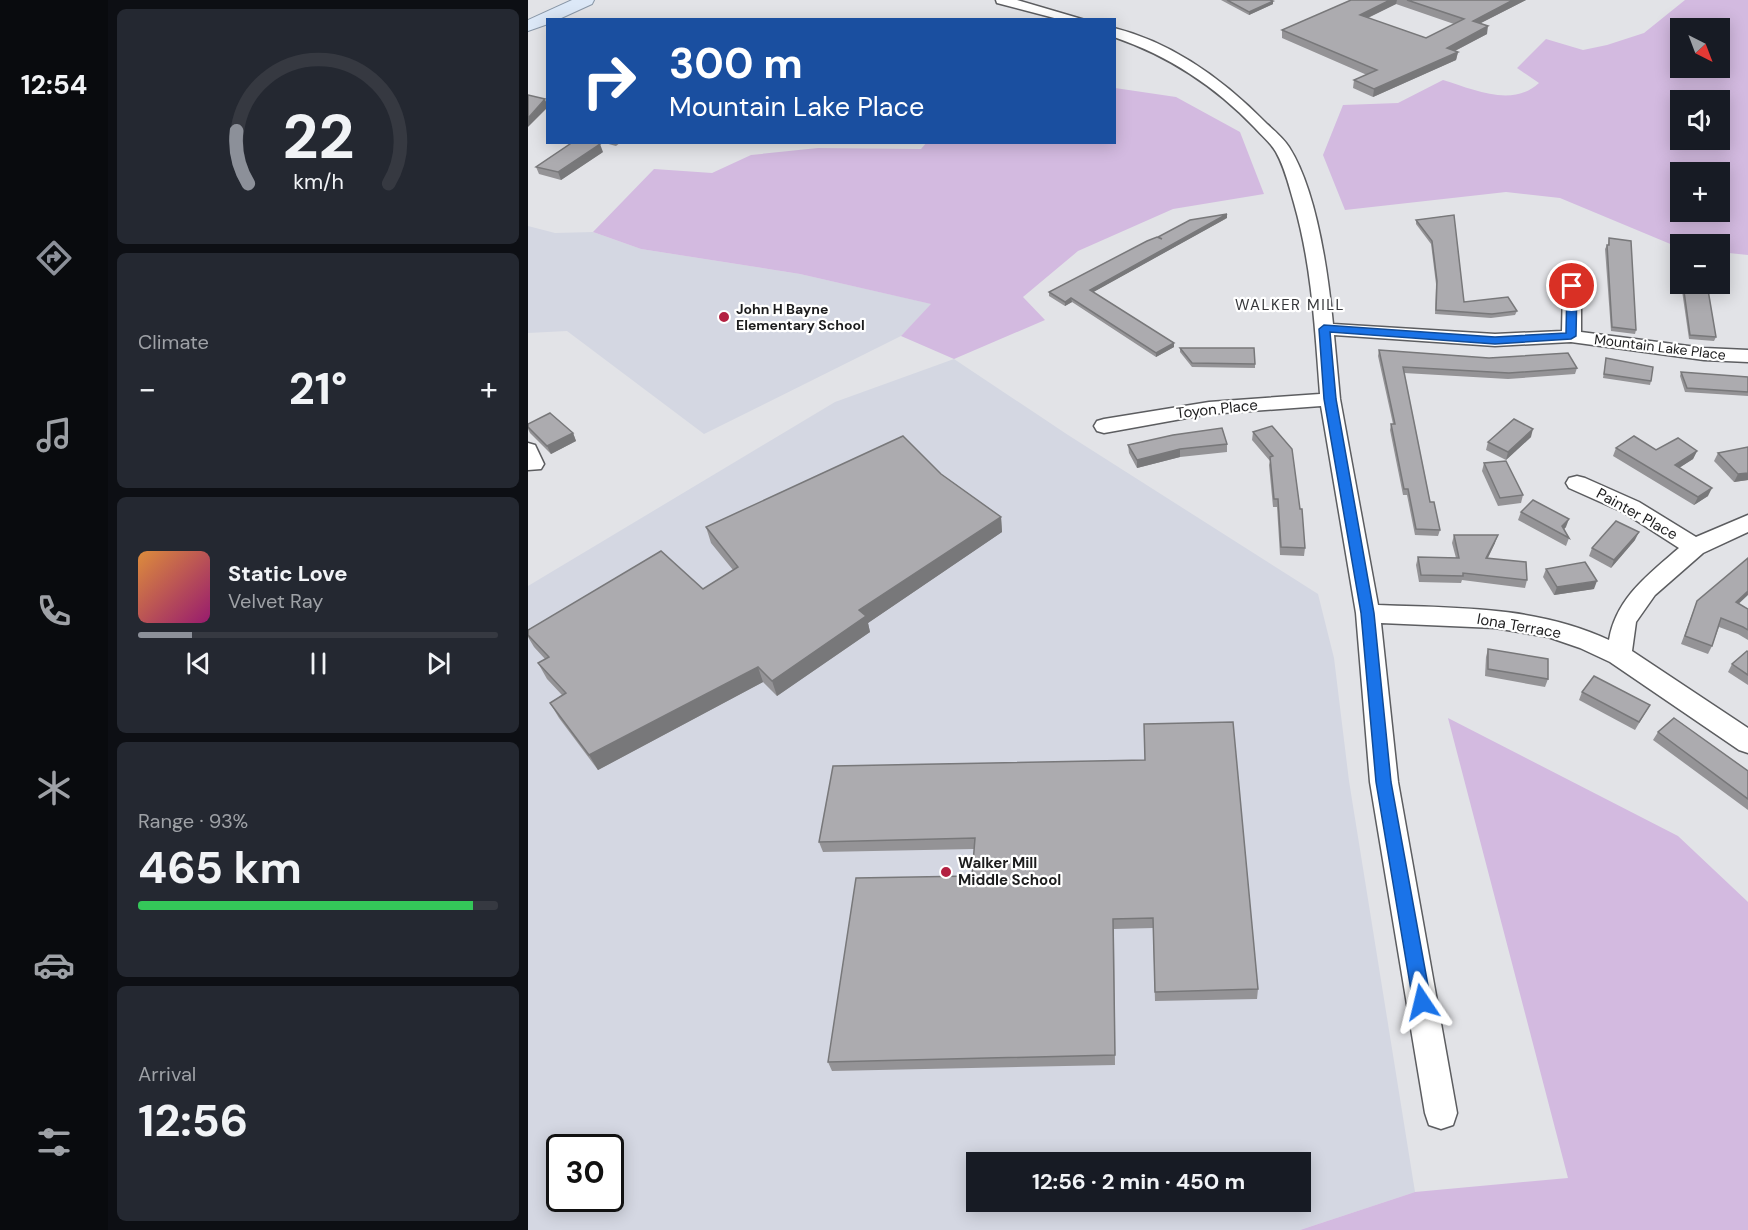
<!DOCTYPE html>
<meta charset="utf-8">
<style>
:root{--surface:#171b24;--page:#242831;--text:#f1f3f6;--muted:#9ea1a6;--line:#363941;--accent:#8c9099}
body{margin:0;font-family:"DM Sans",sans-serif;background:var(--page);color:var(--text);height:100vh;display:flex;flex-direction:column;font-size:22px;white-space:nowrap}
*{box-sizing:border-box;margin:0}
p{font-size:20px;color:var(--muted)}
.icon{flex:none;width:33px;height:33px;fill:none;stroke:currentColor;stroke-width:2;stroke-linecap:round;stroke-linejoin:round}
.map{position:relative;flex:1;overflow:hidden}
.sheet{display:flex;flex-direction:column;gap:9px;padding:9px;background:#0d0f14;width:420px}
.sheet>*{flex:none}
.banner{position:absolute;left:18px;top:18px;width:570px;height:126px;border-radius:0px;box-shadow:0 3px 15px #0003;background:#1a4fa0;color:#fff;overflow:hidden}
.needle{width:39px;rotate:138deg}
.fabs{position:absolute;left:1142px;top:18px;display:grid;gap:12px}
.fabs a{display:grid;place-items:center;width:60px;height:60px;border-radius:0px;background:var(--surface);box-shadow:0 3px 15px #0003;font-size:30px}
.speed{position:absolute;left:18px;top:1134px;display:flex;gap:12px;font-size:30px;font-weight:700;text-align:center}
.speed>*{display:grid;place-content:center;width:78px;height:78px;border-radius:50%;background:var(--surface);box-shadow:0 3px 15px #0003;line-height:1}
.speed .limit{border:3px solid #111;border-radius:9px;background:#fff;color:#111}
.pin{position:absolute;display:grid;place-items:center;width:51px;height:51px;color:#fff;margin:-26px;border:3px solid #fff;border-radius:50%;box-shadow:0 2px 6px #0007}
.me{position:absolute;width:66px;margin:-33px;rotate:350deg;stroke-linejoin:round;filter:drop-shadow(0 0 4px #0008)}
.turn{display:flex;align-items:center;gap:21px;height:126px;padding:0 24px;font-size:27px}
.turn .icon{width:78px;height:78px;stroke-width:2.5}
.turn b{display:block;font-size:42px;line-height:51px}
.big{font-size:45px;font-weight:700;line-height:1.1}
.sheet .card{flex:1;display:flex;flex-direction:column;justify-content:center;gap:9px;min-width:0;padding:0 21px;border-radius:9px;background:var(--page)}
.sheet .dial{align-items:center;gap:0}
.dial svg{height:156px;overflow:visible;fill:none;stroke:var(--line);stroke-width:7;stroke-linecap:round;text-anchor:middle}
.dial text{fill:var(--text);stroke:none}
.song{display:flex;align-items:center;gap:18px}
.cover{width:72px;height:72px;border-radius:9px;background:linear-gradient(135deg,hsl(30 70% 55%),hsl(320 70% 35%))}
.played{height:6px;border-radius:3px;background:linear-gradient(90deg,var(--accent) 15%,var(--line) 15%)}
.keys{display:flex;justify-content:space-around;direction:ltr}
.heat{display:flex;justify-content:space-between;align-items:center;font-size:33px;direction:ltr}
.charge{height:9px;border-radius:4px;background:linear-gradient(90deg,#34c759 93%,var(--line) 0)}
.trip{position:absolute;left:438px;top:1152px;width:345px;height:60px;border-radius:0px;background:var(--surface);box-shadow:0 3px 15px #0003;font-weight:700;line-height:60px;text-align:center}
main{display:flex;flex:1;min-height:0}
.dock{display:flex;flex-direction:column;width:108px;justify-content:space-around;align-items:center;background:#090b0e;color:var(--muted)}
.dock .icon{width:42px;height:42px}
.dock .on{color:var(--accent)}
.dock b{font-size:27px;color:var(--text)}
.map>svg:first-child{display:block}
</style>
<main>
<nav class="dock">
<b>12:54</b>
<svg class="icon on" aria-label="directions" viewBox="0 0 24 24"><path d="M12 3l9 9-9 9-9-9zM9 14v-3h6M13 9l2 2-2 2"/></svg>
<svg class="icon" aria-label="music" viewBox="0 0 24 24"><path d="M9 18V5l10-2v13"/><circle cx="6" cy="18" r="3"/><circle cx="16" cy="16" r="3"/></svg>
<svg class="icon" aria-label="phone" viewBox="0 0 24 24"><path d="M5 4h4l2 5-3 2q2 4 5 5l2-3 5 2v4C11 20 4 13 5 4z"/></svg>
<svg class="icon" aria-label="climate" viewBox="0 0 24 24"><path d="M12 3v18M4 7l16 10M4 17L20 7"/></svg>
<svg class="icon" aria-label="car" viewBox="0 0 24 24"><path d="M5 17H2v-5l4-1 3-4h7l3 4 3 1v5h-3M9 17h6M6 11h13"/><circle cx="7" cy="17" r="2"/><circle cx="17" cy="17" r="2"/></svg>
<svg class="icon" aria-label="filters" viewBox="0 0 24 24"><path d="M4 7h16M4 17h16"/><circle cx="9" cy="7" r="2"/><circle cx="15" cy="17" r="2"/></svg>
</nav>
<section class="sheet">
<div class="card dial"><svg viewBox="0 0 100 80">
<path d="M14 69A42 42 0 1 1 86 69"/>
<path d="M14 69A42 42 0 0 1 8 42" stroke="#8c9099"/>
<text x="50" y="56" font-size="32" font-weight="700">22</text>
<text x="50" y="72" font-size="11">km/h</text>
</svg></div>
<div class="card"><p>Climate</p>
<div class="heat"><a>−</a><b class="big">21°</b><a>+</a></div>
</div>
<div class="card">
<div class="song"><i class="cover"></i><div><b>Static Love</b><p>Velvet Ray</p></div></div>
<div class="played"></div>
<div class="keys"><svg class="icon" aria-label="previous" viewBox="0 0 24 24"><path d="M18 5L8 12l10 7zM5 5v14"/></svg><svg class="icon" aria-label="pause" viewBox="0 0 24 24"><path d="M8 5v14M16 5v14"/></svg><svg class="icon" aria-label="next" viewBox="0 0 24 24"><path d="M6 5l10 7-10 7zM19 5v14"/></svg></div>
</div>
<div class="card"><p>Range · 93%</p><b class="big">465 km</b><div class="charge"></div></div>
<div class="card"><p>Arrival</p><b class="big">12:56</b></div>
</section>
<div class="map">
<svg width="1220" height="1230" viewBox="0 0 1220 1230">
<rect width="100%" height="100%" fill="#e2e3e7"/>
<g fill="#d4d7e2" fill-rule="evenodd">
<polygon points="0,226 27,233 65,232 113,249 272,274 404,304 373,336 176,434 39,331 0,333"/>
<path d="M426,359L540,435L790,594L806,658L821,781L887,1192L772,1230H0V586L307,402ZM32,1148H82V1198H32ZM448,1162H772V1202H448Z"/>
</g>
<g fill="#d3bae0" fill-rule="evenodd">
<path d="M1157,0H1220V255L1191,252V244H1152V248L1032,198L978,192L817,210L795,155L815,105L870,103L915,80C945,89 984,108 1011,83L989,68L1018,39L1055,50L1079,45L1116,33ZM1152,28H1191V68H1152ZM1152,100H1191V140H1152ZM1152,172H1191V212H1152Z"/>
<polygon points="587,88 648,97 712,132 736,194 645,209 550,251 495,297 517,320 426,359 373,336 403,304 272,274 113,249 65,232 126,169 184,173 223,155 290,148 393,149 399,142 586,142"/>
<polygon points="920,718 1150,836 1220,902 1220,1230 772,1230 887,1192 1040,1178"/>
</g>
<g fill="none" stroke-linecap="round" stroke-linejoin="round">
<g stroke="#5c5d60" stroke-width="3">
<g id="minor">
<polygon points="468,0 489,0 557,20 534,20 469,3"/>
<path d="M586,28C646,43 697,81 739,124C747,131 756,139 761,147C789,191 800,273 805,324L967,334L1034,331L1035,286L1038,282H1050L1053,286V332L1176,348L1220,350V362L1176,360L1043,342L967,346L806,335L812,399L850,605C928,608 1009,606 1081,640C1088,598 1121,574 1151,548L1095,512L1041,488L1038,483L1041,478L1049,476L1057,478L1111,502L1168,537L1220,515V532L1175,553L1127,595L1108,622L1104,651L1220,728V753L1211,750L1082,662L1052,648L1020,637L967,628L853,623L870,782L929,1113L925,1125L913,1129L901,1125L897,1113L842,782L828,613L793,406L681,414L576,433L569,431L566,426L569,421L576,419L681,402L792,394C787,329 784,266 766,203C761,186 757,168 748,152C743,143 734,136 727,128C687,86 641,56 586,37Z"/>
<polygon points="0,443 7,445 16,464 13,469 0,470"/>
</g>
</g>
<g stroke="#8997a7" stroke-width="2">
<polygon id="major" points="44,0 66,0 64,4 29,20 20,20 20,24 0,31 0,20"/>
</g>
<use href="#minor" fill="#fff" fill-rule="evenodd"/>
<use href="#major" fill="#dce8f7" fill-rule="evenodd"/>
</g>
<g fill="#949396" fill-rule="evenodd">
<polygon points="693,0 742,0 745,4 721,15"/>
<path d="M823,0H998L953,23L959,34L927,51L930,52L928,60L845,97L825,88L826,80L839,75L754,38V30ZM868,4L926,24L898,38L840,18Z"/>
<polygon points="73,142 93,142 88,146"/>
<polygon points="75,152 33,180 11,174 8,167"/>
<polygon points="926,215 936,302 989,311 987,315 963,318 907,314 908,284 903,244 888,224 888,220"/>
<polygon points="699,218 565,292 646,347 628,357 544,302 537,306 521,296 521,292"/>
<polygon points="1081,238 1108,330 1107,334 1083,331 1077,249 1079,245 1080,245"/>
<polygon points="1153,284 1179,284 1188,337 1186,341 1161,339"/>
<polygon points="652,348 727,364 727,368 664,367 652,352"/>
<polygon points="851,350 1049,368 1047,374 980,379 876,373 902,502 912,530 910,536 887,535 879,495 875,495 862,430 863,424 865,424 850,356"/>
<polygon points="1078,358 1123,381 1122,385 1075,378"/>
<polygon points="1153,372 1220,377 1220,396 1157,392 1152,376"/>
<polygon points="0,424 45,433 48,441 23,454 2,433 0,429"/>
<polygon points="744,426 772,509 777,548 776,556 752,555 749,507 745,507 741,465 742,461 724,440 725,432"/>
<polygon points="1003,437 978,460 958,450 960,442"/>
<polygon points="699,444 699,452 652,457 609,468 601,453 600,445"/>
<polygon points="1220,447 1220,480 1206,482 1186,461 1190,453"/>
<polygon points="1088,448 1169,451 1165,459 1151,468 1180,496 1166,505 1085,456"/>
<polygon points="956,463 995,495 993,503 970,506 954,471"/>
<polygon points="413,474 473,517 474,532 340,623 342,632 249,696 235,682 70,770 31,718 22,703 34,695 19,679 10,663 17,659 6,647 0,637 0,630 175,589 205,570 183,543 178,527"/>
<polygon points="993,512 1038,527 1036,529 1041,538 1038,546 990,520"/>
<polygon points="926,535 967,543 960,558 999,580 997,588 934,580 933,583 891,582 888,565 890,557 928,558 924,543"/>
<polygon points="1107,540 1083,568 1061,556 1064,548"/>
<polygon points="1018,569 1066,589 1026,595 1015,577"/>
<polygon points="1169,601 1210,604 1220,609 1220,640 1210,634 1191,627 1184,646 1180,654 1153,644 1166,609"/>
<polygon points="960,649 1020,679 1017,687 957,676 958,657"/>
<polygon points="1220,652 1220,685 1200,672 1204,664"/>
<polygon points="1054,692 1122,705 1107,730 1051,700"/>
<polygon points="616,724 730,989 729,999 627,1001 625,928 586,929 587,1065 304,1071 300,1062 444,876 446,849 295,852 291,842 617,760"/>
<polygon points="1130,732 1220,771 1220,810 1125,740"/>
</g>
<g fill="#78787a">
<polygon points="862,0 869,0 868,4 831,22 832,15"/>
<polygon points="985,0 998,0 943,28 945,21"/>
<polygon points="745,1 745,4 721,15 721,12"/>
<polygon points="960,26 959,34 917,56 919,48"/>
<polygon points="930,52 928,60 845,97 846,89"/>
<polygon points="17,99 20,107 0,127 0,118"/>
<polygon points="72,144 75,152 33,180 30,172"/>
<polygon points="699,214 699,218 562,294 562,290"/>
<polygon points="543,298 544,302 537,306 537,302"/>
<polygon points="646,343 646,347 628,357 628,353"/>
<polygon points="1005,429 1003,437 978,460 980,452"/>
<polygon points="45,433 48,441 23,454 19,446"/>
<polygon points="652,449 652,457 609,468 609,460"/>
<polygon points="1169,451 1165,459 1143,473 1147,465"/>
<polygon points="1220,473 1220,480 1206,482 1210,474"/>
<polygon points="1184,488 1180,496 1166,505 1170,497"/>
<polygon points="473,517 474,532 340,623 342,632 249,696 244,681 331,610"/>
<polygon points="1041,519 1038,527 1031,534 1034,526"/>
<polygon points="1111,532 1107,540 1083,568 1086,560"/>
<polygon points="970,535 967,543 956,565 958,558"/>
<polygon points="1069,581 1066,589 1026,595 1029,587"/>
<polygon points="1220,591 1220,595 1204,610 1208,602"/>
<polygon points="230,667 235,682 70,770 61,755"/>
</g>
<g fill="#acabaf" stroke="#78787a" stroke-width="1.5">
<polygon points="699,0 742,0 745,1 721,12"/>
<polygon points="823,0 862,0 832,15 898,38 936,19 879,0 985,0 945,21 960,26 919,48 930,52 846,89 826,80 849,70 754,30"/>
<polygon points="0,95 17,99 0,118"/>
<polygon points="45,142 65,142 72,144 30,172 8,167"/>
<polygon points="699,214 562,290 646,343 628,353 543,298 537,302 521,292 619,241 629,237 634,239 630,237 662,220"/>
<polygon points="926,215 936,302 980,297 989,311 964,314 908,310 909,281 904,241 888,220"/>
<polygon points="1081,238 1103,241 1108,330 1084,327 1079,245 1081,245"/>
<polygon points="1155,284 1179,284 1188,337 1162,335"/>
<polygon points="652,348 726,348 727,364 664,363"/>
<polygon points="851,350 961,358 1040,353 1049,368 981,373 875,367 902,502 906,502 912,530 888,529 880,489 876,489 863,424 867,424"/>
<polygon points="1078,358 1125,367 1123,381 1076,374"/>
<polygon points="1153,372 1220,377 1220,392 1159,388"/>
<polygon points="22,413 45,433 19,446 0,427 0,424"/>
<polygon points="986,419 1005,429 980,452 960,442"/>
<polygon points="744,426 764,449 772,509 774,509 777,548 753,547 750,499 746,499 742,457 745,456 725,432"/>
<polygon points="694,428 699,444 652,449 609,460 600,445 645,435"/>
<polygon points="375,436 413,474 473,517 331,610 338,616 244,681 230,667 61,755 22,703 38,693 10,663 21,657 0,635 0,630 133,551 175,589 210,567 178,527"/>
<polygon points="1106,436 1128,450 1150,438 1169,451 1147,465 1184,488 1170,497 1088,448"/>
<polygon points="1220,447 1220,473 1210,474 1190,453"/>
<polygon points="978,461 995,495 972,498 956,463"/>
<polygon points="1005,500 1041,519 1034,526 1041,538 993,512"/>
<polygon points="1088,521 1111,532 1086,560 1064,548"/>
<polygon points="926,535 970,535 958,558 998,562 999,580 935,573 935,576 893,575 890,557 931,558"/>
<polygon points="1220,558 1220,591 1208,602 1220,609 1220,630 1215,627 1193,618 1184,646 1157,636 1169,601"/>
<polygon points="1057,562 1069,581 1029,587 1018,569"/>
<polygon points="960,649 1020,659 1020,679 960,669"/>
<polygon points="1219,651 1220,652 1220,675 1204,664"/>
<polygon points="1066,676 1122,705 1111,722 1054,692"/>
<polygon points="1146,718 1220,771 1220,799 1130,732"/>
<polygon points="705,722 730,989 627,992 625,918 585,919 587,1055 300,1062 328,878 444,876 447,838 291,842 305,766 617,760 616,724"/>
</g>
<polygon fill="#1a73e8" stroke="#114b97" stroke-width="1.5" points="1044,283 1049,286 1048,336 1043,339 967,344 802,332 808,399 846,613 863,782 903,1002 900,1008 894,1010 888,1008 885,1002 848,782 833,613 796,399 791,329 796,325 967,337 1038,333 1039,286"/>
<g fill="#b32041" stroke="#fff" stroke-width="2">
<circle cx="196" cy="317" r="6"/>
<circle cx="418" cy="872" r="6"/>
</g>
<g text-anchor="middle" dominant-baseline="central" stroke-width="4.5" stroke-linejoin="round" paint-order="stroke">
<g font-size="14" font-weight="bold" fill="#1c1c1d" stroke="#fff" text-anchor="start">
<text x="208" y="309">John H Bayne<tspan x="208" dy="16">Elementary School</tspan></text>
</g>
<g font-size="14" fill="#1c1c1d" stroke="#fff">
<text transform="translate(1132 347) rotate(7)">Mountain Lake Place</text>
</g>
<g font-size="15" letter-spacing="1.5" fill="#36373a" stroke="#fff">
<text x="762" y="305">WALKER MILL</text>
</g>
<g font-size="15" fill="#1c1c1d" stroke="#fff">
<text transform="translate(689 409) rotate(-6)">Toyon Place</text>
<text transform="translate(1109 514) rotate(29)">Painter Place</text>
<text transform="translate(991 626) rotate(10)">Iona Terrace</text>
</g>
<g font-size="15" font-weight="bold" fill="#1c1c1d" stroke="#fff" text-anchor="start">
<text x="430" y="863">Walker Mill<tspan x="430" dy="17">Middle School</tspan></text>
</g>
</g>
</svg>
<div class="fabs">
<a><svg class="needle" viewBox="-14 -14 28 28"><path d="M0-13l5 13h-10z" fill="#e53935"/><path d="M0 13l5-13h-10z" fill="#9ea1a6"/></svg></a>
<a><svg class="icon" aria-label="sound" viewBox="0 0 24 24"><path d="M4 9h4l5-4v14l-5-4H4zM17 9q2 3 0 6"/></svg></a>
<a>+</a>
<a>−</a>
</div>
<div class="speed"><div class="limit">30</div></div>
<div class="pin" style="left:1044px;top:286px;background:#d93025"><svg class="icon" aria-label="arrive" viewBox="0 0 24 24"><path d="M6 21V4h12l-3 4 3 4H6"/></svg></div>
<svg class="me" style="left:894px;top:1002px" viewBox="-20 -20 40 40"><path d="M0-17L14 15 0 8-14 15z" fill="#1a73e8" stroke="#fff" stroke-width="4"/></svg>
<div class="trip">12:56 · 2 min · 450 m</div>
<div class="banner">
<div class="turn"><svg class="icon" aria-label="right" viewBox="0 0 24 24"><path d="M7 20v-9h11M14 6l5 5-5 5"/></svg><div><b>300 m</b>Mountain Lake Place</div></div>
</div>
</div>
</main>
